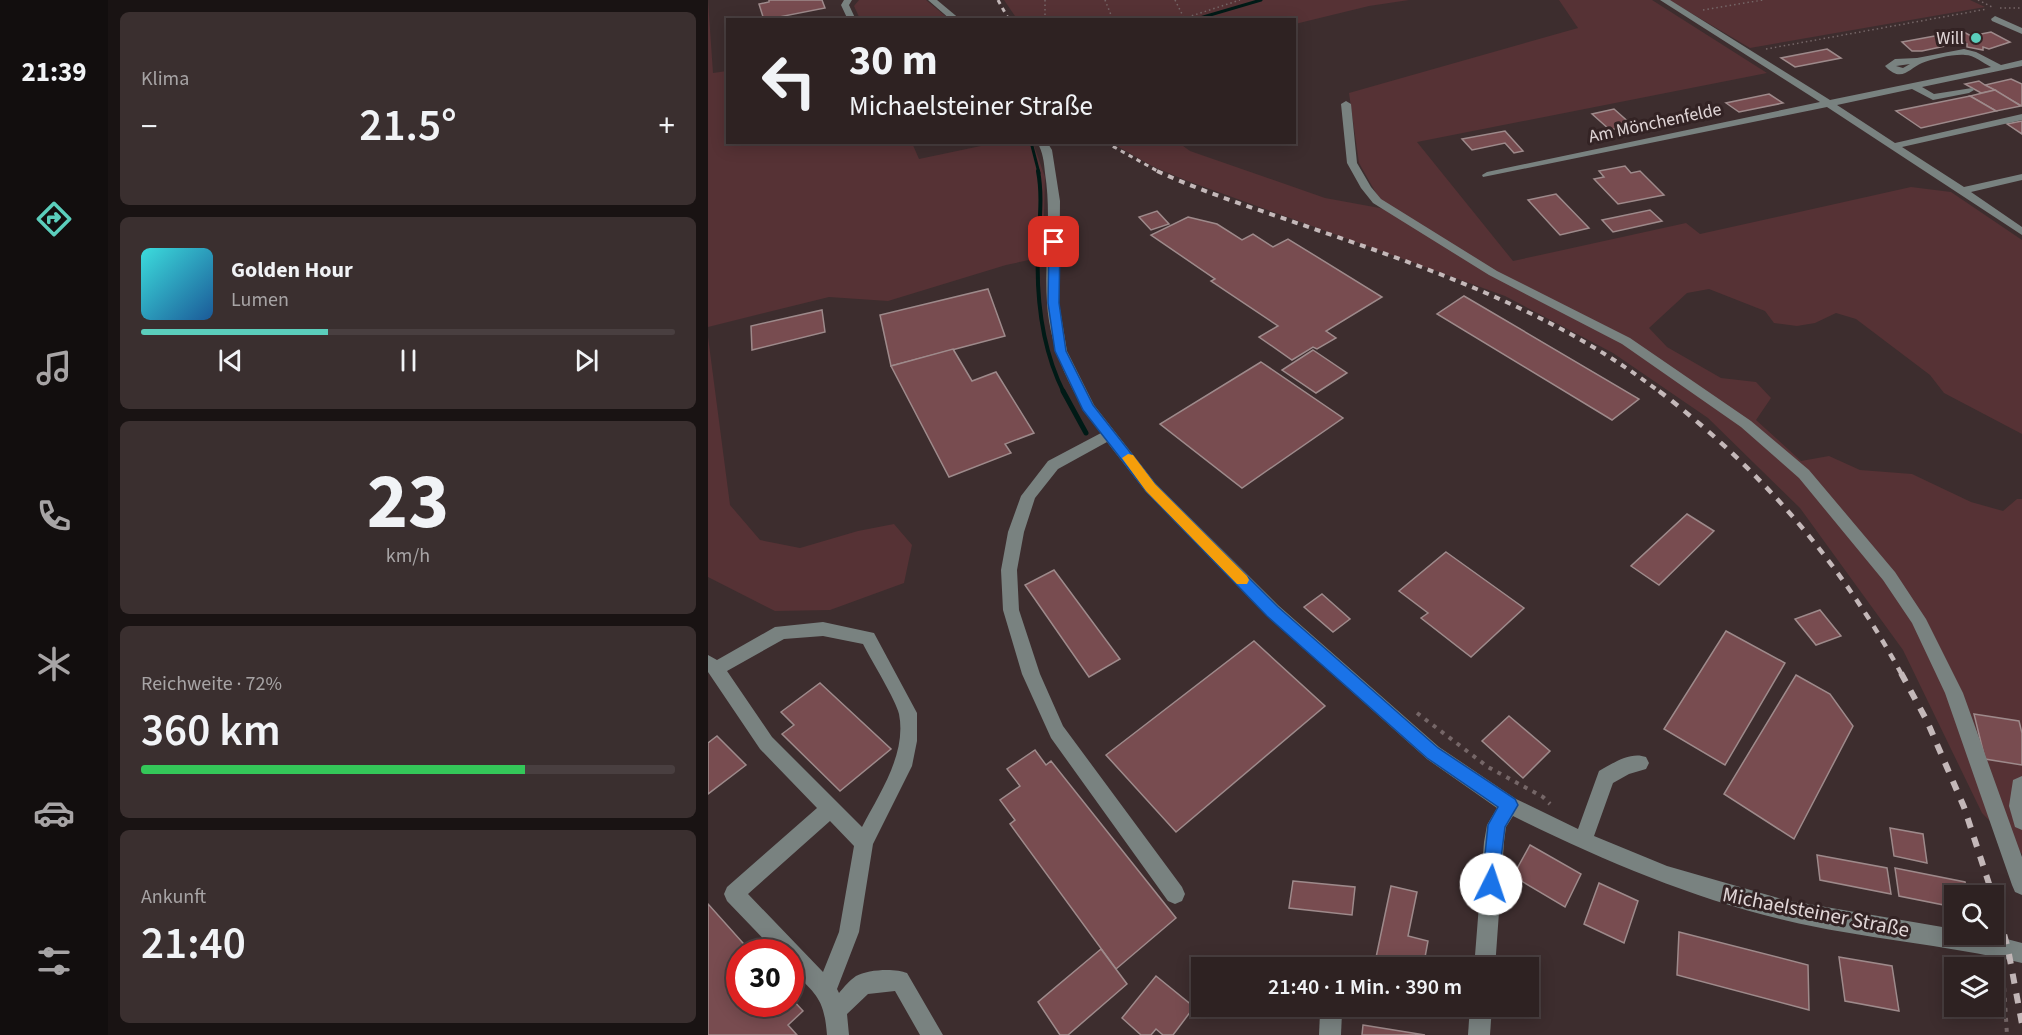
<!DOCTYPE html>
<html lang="de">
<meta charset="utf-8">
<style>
:root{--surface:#2e2222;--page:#3a2f2f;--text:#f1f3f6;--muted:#a7a4a5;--line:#493f40;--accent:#5bcebc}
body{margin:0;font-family:"Source Sans 3",sans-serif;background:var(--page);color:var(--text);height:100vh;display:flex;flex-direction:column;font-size:22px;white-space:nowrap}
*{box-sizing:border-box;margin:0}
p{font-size:20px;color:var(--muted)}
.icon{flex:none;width:33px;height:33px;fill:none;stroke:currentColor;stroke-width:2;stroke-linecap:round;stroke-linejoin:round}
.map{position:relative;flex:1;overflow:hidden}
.drawer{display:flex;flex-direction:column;gap:12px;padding:12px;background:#191313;width:600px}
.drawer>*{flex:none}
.banner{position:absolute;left:18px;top:18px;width:570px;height:126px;border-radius:0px;box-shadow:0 3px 15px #0003,0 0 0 2px var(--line);background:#2e2222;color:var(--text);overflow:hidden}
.fabs{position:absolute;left:1236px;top:885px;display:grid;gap:12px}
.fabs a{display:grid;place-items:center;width:60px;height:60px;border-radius:0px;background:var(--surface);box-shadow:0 3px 15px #0003,0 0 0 2px var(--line);font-size:30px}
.speed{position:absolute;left:18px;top:939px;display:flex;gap:12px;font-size:30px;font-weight:700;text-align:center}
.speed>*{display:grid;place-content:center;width:78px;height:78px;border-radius:50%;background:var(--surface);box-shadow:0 3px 15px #0003,0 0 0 2px var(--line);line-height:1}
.speed .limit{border:9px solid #d22;background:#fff;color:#111}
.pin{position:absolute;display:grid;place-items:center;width:51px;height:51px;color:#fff;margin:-26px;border-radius:12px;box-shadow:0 3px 9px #0006}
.me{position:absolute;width:66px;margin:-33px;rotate:4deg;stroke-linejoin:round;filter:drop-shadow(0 0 4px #0008)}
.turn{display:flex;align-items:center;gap:21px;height:126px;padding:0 24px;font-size:27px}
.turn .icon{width:78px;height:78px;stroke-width:2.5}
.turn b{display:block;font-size:42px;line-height:51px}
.big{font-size:45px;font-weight:600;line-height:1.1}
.drawer .card{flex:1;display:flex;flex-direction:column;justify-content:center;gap:9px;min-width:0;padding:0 21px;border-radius:9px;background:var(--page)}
.drawer .dial{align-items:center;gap:0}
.dial b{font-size:78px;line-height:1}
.song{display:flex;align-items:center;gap:18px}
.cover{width:72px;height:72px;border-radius:9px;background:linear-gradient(135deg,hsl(180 70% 55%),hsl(210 70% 35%))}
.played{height:6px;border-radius:3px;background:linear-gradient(90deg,var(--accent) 35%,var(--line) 35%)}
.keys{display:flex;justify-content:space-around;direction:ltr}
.heat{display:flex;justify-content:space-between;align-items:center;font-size:33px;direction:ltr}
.charge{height:9px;border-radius:4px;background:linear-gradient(90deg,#34c759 72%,var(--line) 0)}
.trip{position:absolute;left:483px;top:957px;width:348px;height:60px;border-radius:0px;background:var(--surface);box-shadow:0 3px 15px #0003,0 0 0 2px var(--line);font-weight:600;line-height:60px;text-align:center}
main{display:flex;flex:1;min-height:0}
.tab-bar{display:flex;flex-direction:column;width:108px;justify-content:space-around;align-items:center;background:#120e0e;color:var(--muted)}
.tab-bar .icon{width:42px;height:42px}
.tab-bar .active{color:var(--accent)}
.tab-bar b{font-size:27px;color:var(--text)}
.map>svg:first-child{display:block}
</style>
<main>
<nav class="tab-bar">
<b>21:39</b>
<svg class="icon active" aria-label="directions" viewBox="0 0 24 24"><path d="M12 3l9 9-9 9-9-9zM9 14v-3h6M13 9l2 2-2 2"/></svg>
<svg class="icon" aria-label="music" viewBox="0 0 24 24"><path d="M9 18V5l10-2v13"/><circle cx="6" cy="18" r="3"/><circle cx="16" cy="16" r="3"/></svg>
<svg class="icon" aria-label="phone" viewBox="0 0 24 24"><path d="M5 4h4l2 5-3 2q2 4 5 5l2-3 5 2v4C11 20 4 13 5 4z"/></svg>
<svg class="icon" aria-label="climate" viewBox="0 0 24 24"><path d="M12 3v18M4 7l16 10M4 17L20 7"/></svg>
<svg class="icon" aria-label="car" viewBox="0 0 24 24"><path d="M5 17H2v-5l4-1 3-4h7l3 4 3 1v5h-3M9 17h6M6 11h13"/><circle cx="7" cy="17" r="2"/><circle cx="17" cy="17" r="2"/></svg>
<svg class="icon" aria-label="filters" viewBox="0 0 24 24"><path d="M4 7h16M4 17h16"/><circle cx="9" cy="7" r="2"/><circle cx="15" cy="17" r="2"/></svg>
</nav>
<section class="drawer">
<div class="card"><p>Klima</p>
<div class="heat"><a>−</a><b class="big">21.5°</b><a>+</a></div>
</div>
<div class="card">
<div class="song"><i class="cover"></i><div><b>Golden Hour</b><p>Lumen</p></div></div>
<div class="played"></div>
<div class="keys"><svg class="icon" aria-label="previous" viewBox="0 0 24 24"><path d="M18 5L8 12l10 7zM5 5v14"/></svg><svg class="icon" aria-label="pause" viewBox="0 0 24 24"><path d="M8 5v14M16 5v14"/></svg><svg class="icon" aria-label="next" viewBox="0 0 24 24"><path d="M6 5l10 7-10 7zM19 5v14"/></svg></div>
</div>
<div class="card dial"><b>23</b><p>km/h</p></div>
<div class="card"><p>Reichweite · 72%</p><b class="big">360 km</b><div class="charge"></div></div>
<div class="card"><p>Ankunft</p><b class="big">21:40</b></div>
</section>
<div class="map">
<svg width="1314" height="1035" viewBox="0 0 1314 1035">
<rect width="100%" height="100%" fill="#3d2d2e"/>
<g fill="#563235">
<polygon points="0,0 5,73 19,71 20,142 204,143 211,159 287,143 325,143 337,177 335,257 298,265 180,301 121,297 0,327"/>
<polygon points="151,0 218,0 241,19 152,19 146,6"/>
<polygon points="296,0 701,0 661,6 587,24 586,20 309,19"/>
<polygon points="851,0 944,0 1059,73 709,142 805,261 978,223 992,234 1203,187 1243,192 1314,240 1314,434 1236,393 1222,375 1148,319 1128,313 1107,323 1089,326 1066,323 1057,311 1001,289 979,293 941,328 959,347 1013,378 1048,382 1063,398 1048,420 1093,461 1121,456 1152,470 1204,474 1263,502 1295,511 1309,499 1314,499 1314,854 1274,813 1195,650 1092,508 1000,418 905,353 797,296 477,180 444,166 404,143 471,143 482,151 617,198 677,209 651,163 641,93 870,28"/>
<polygon points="961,0 1262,0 1277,7 1042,48"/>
<polygon points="0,337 22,505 52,540 92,548 150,531 186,524 204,545 196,583 122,610 67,611 0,577"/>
</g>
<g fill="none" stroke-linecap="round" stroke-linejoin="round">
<g stroke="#001a16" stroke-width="3">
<polyline points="485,20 553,0"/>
<polyline points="323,142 331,173"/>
</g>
<path stroke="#001a16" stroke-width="4" d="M330,171C335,197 331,223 330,249C328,298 334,349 356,393"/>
<polyline stroke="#001a16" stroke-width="5" points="355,391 378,433"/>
</g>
<g fill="#784c50" stroke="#9e8a8b" stroke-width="1.5">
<polygon points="61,0 114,0 117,8 56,20 51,4 61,2"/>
<polygon points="1254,31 1263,36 1283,32 1302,42 1281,49 1275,47 1275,50 1259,47 1259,44 1251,43 1214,51 1204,51 1194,42"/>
<polygon points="1119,49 1133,58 1087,67 1073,58"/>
<polygon points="1303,79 1314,84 1314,106 1277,85"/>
<polygon points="1271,81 1277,85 1287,90 1273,93 1257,84"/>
<polygon points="1287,90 1313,106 1288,111 1262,96"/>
<polygon points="1061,94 1075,103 1031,112 1018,103"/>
<polygon points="1262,96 1288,111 1213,128 1188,111"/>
<polygon points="906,109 924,125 902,130 884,114"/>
<polygon points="1314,121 1314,134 1299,124"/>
<polygon points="797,131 815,151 806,153 797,143 764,150 754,139"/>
<polygon points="917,166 923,173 932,171 956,195 910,204 886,179 896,177 891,171"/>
<polygon points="848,194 881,228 852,235 820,200"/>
<polygon points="942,210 954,221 905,232 894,220"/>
<polygon points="449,211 461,224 443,230 431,217"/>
<polygon points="480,217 509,224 534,240 545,234 565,247 580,239 674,297 618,331 628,338 609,349 605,347 584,360 551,337 570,326 503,281 507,279 443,235"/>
<polygon points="280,289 297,336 183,366 172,315"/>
<polygon points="756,296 931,399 904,420 729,314"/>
<polygon points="114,310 117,332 44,350 43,326"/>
<polygon points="245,349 264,381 288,372 326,433 297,444 303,453 241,477 183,366"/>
<polygon points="605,350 639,373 608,393 574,370"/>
<polygon points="553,362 635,418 534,488 452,424"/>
<polygon points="979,514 1006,531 951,585 923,566"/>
<polygon points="738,552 816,608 763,657 713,618 720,613 691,591"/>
<polygon points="346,570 412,659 381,677 317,585"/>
<polygon points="614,594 642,619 625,632 596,607"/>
<polygon points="1112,610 1133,636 1108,645 1087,619"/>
<polygon points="1018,631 1077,663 1017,765 956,729"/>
<polygon points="546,641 617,706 468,832 398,755"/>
<polygon points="1088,675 1122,694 1145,726 1086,839 1016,794"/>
<polygon points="112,683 183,749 132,791 74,734 86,725 73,712"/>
<polygon points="1266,714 1311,721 1314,733 1314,765 1277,759"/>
<polygon points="801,716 842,751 815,778 774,741"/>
<polygon points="9,736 38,765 0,794 0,743"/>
<polygon points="327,750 338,765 343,761 468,918 408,969 302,824 307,820 292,800 312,786 299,769"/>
<polygon points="1182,828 1215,834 1219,863 1186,856"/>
<polygon points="822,845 873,874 857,907 805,876"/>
<polygon points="1109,855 1179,868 1183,894 1112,880"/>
<polygon points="1187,868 1257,882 1260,896 1246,896 1246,907 1191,896"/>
<polygon points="585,881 647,887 644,915 581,908"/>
<polygon points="891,883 930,901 916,943 876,924"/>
<polygon points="683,886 709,892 700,936 720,941 715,968 645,968 646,962 666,967"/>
<polygon points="0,904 43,952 32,952 32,1004 82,1004 82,997 95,1011 80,1025 89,1035 0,1035"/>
<polygon points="971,932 1100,965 1101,1010 969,975"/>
<polygon points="393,949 419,984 360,1035 352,1035 330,1002"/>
<polygon points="1131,957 1184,966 1191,1011 1137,1001"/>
<polygon points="448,976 486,1007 465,1035 455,1035 448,1029 443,1035 433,1035 414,1018"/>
<polygon points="655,1025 717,1035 654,1035"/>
</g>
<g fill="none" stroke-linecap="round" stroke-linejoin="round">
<g stroke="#756667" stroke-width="1.5" stroke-dasharray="1.5 3" stroke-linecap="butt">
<polyline points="337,0 337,20"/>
<polyline points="397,0 405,20"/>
<polyline points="467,0 476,18"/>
<polyline points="1270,0 1286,8"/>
<polyline points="1292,8 1314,8"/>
<polyline points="995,10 1055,0"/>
<polyline points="471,20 532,0"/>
<polyline points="1058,49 1279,9"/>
</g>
<g stroke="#756667" stroke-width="4" stroke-dasharray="4 6" stroke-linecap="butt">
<polyline points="709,713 780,767 835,797 842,804"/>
<polyline points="1295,968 1299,1035"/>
</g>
<g fill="#798280" fill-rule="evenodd">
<polygon points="136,0 144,0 141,5 148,20 140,20 133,5"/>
<polygon points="220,0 229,0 253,20 243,20"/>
<path d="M952,0H962L1122,100L1283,67C1275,63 1266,55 1257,55C1245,54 1225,59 1214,63C1201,68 1194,84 1177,66L1187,59L1209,58L1256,49L1268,52L1293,65L1314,60V66L1214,87L1226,94L1264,88L1266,90L1261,93L1225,100L1204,89L1129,105L1187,143L1314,114V120L1194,147L1256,187L1314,174V180L1263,192L1314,227V235L1119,107L775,177L774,175L779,172L1112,102ZM1202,64L1195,68L1188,66Z"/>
<polygon points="1287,16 1314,28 1314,34 1284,21 1283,19"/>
<polygon points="638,101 643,104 649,163 663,187 673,199 789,271 922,338 1043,421 1101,470 1187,572 1218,619 1255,693 1314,857 1314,895 1307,892 1304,885 1237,693 1204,623 1175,580 1091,478 1033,427 914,344 781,275 665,203 653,188 639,163 633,104"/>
<polygon points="218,142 240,142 235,145"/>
<path d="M329,142H339L344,150L352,201L351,303L359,351L386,405L448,484L571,606L731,747L808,799L870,829L891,771C905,763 923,751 938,757L941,763L938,769L921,774L905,783L886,836L959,866L1077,900L1246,929V934H1280L1314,943V963C1236,944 1155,939 1076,920C981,897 892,859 805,816L798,827L796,842L787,968H766L776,842L779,825L789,808L719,759L559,616L438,492L399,442L350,469L327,498L316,532L309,570L311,610L332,674L355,726L474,887L477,894L474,901L467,904L460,901L343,738L314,674L295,610L293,570L300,532L313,496L340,461L393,433C364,395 342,351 339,303C336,259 344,217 337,173C336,162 335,152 329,142Z"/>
<path d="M115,622L166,633L209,713V741L204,766L165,844L151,932L129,989L131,993C136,987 142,980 148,976C160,969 188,968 199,973L235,1035H212L187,991L160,994L139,1014L141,1035H119C116,997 108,995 82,968V952H68L19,901L16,894L19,887L109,808L52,749L0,672V655L9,660L67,627ZM115,636L155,644C163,660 188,700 191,714C199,754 171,794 154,827L64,737L19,671L76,639ZM122,821L146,846L131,932L115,972L40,894Z"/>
<polygon points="1314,776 1314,830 1307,827 1301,806 1305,780"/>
<polygon points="615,1006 631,1006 634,1013 633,1035 611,1035 612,1013"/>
<polygon points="762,1006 784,1006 782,1035 760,1035"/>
</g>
<g stroke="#c4b8b9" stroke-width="3" stroke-dasharray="4.5 4.5" stroke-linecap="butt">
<polyline points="290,0 301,20"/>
<polyline points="397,142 453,173"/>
</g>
<path stroke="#c4b8b9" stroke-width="4" stroke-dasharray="6 6" stroke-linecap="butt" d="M449,171C502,195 558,212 612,231C732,272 852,315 953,393"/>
<path stroke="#c4b8b9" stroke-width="4.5" stroke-dasharray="8 8" stroke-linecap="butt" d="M951,391C1052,468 1134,564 1194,675"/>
<g stroke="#c4b8b9" stroke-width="6" stroke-dasharray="10 10" stroke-linecap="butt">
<polyline points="1193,673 1219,721 1256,807 1285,896"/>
<polyline points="1286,896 1300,949 1314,1024"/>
</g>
</g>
<polygon fill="#1a73e8" stroke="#114b97" stroke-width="1.5" points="346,239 352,242 351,303 358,351 385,405 447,484 570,607 730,748 807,799 810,805 797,827 789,890 783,893 776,890 774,884 780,825 790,807 719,758 559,616 438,491 375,410 347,351 340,303 341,242"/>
<polygon fill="#f59e0b" points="420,454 425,455 447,484 539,576 541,580 539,584 529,584 438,491 414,458"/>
<circle fill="#5bcebc" stroke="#332324" stroke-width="2" cx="1268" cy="38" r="6"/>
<g text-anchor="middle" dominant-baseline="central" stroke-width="6" stroke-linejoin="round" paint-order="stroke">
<g font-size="18" fill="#e1d6d7" stroke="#332324" text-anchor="end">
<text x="1256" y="38">Will</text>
</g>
<g font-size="18" fill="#e1d6d7" stroke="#332324">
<text transform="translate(947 123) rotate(-12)">Am Mönchenfelde</text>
</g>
<g font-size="21" fill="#e1d6d7" stroke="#332324">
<text transform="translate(1108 912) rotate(11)">Michaelsteiner Straße</text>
</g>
</g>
</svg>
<div class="fabs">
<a><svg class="icon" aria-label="search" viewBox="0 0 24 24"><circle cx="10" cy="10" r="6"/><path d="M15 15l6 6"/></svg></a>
<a><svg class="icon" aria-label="layers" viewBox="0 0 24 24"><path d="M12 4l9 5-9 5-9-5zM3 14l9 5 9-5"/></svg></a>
</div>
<div class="speed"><div class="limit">30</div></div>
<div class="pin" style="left:346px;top:242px;background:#d93025"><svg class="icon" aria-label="arrive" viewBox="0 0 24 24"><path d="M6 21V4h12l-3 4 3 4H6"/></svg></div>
<svg class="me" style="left:783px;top:884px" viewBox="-20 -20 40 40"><circle r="19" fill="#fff"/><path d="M0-13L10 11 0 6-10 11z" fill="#1a73e8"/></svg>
<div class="trip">21:40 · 1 Min. · 390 m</div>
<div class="banner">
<div class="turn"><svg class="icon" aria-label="left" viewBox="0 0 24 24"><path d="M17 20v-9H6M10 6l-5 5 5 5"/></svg><div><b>30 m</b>Michaelsteiner Straße</div></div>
</div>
</div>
</main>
